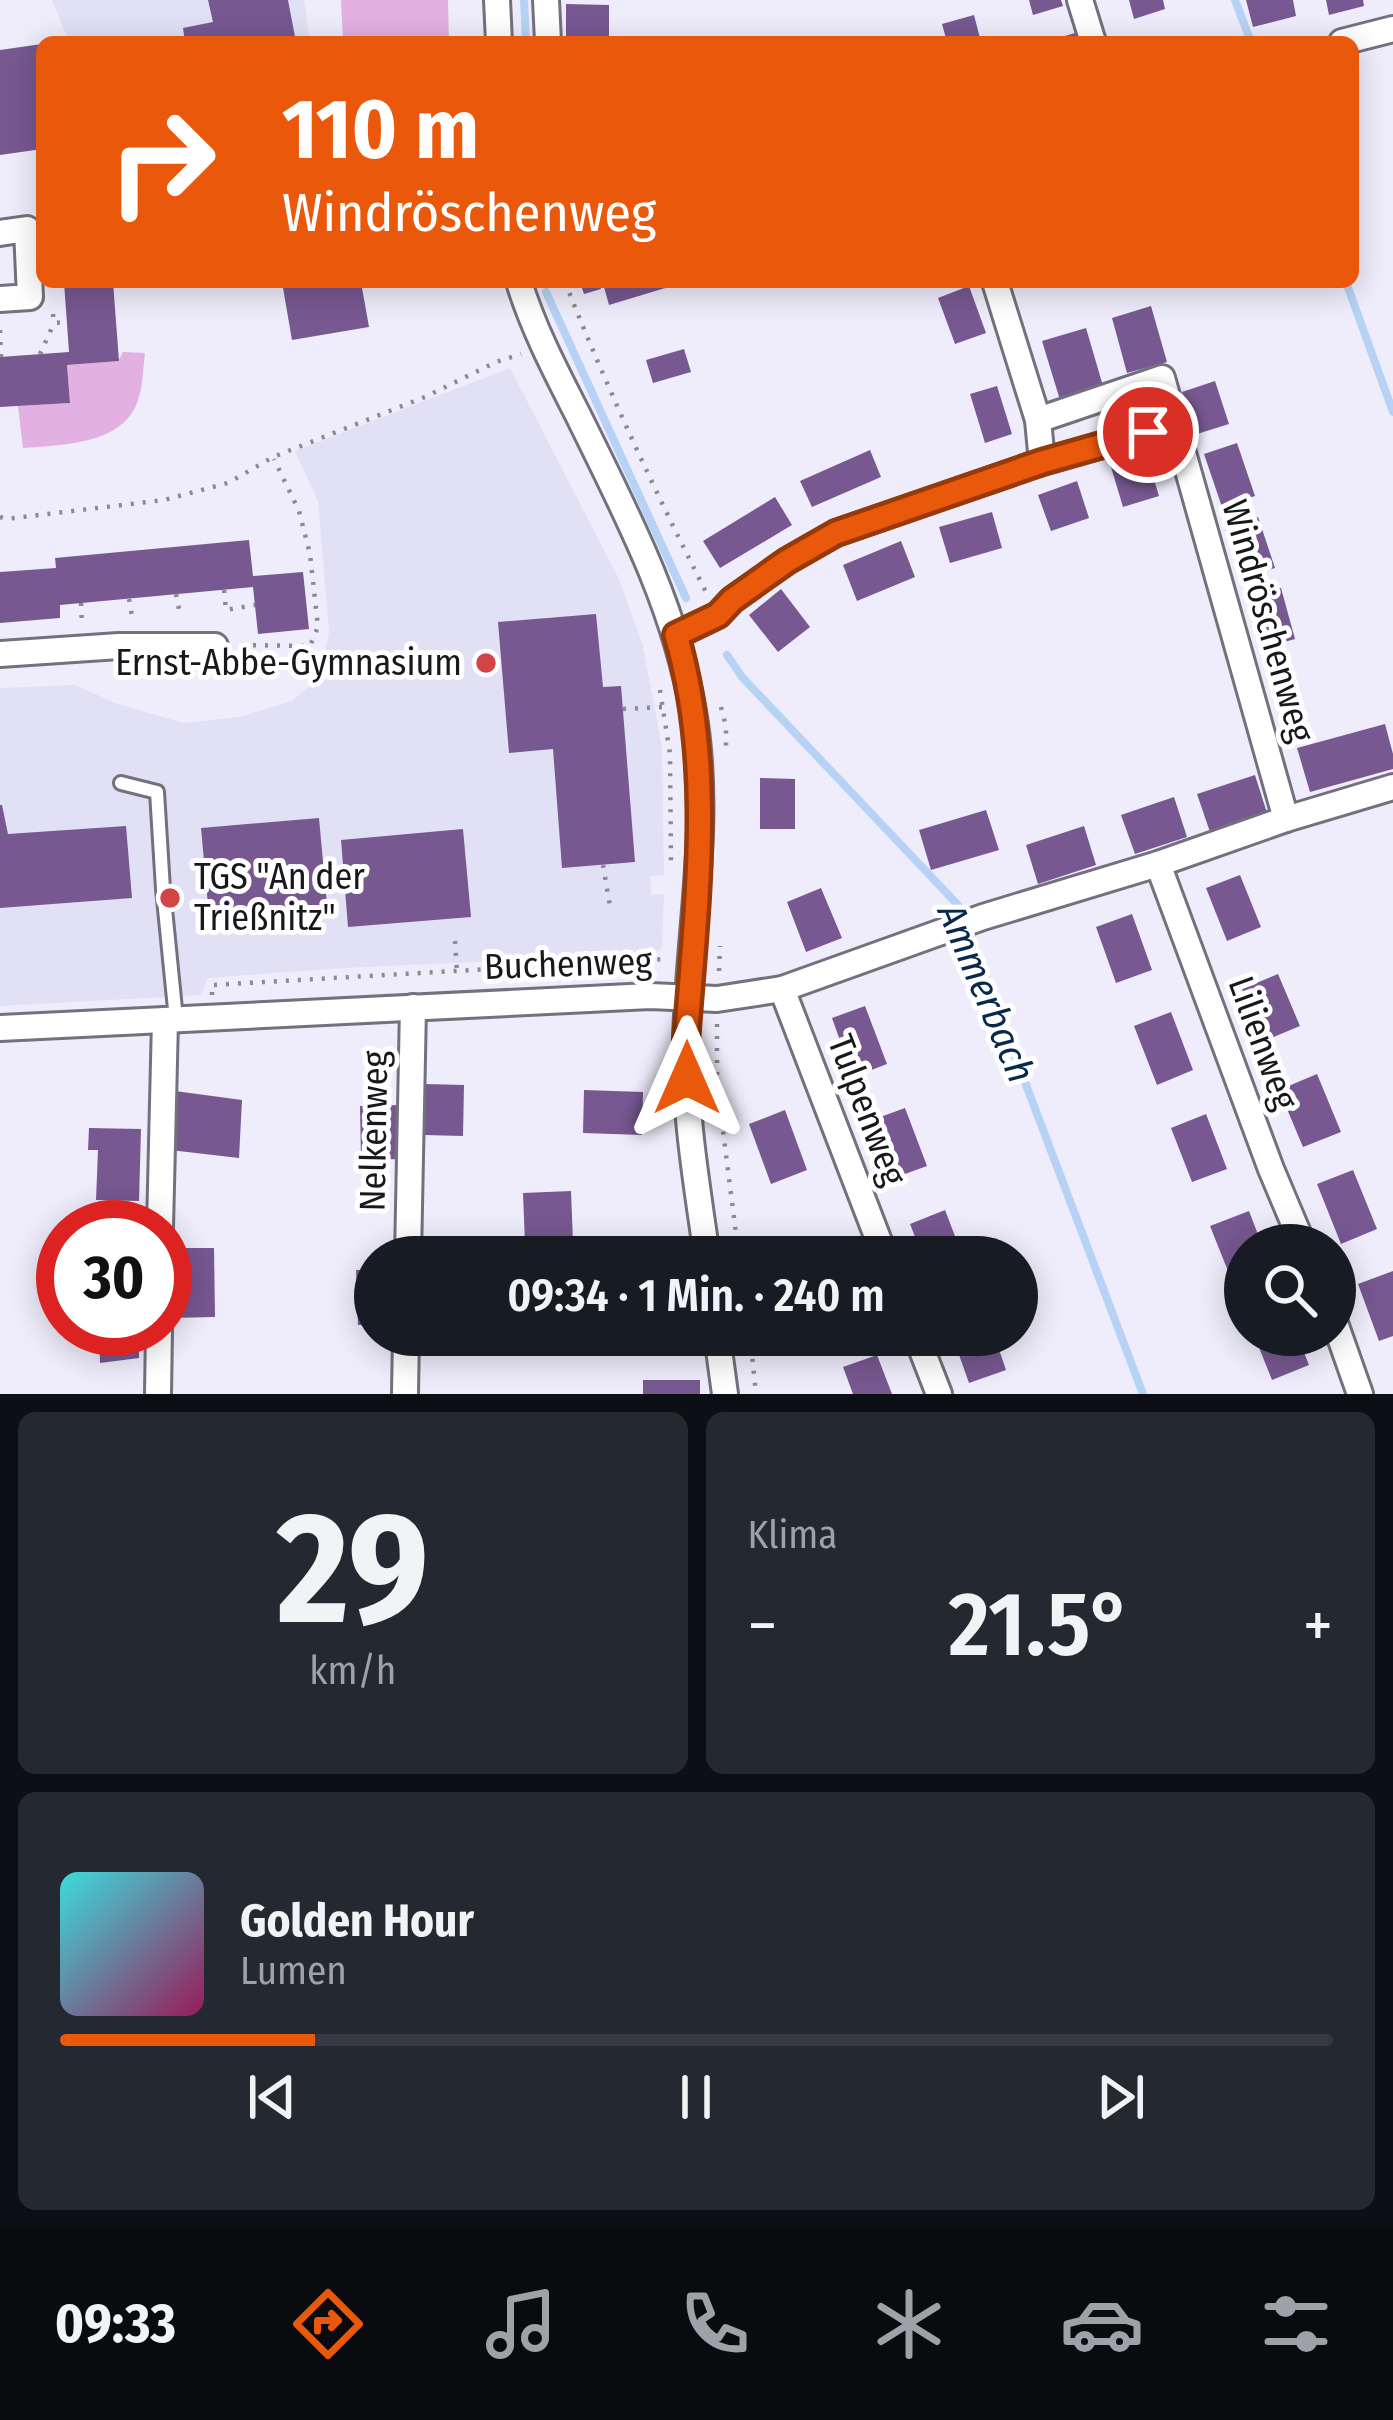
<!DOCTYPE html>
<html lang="de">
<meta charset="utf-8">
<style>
:root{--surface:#171b24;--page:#242831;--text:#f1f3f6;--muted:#9ea1a6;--line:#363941;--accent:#ea580c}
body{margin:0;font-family:"Fira Sans Condensed",sans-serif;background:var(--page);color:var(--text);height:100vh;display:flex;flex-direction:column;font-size:45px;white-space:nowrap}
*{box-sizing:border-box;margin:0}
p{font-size:39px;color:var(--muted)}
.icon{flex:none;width:66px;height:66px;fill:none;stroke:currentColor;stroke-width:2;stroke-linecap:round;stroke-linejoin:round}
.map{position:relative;height:1394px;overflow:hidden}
.sheet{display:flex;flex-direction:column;gap:18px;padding:18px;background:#0d0f14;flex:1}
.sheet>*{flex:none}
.top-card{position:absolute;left:36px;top:36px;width:1323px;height:252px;border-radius:18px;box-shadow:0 6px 30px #0003;background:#ea580c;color:#fff;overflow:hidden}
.tools{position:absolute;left:1224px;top:1224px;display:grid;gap:24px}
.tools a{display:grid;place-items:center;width:132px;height:132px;border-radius:50%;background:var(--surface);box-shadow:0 6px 30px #0003;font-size:60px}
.speed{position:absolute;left:36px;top:1200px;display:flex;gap:24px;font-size:60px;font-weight:700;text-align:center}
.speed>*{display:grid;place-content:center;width:156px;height:156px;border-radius:50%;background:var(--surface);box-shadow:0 6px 30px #0003;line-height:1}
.speed .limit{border:18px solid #d22;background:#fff;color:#111}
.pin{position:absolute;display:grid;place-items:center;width:102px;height:102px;color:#fff;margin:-51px;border:6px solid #fff;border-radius:50%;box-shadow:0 3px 12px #0007}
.me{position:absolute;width:132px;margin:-66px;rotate:0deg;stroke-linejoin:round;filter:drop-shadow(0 0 9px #0008)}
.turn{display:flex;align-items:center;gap:42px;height:252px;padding:0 48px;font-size:54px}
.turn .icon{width:156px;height:156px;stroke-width:2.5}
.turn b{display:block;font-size:84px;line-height:102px}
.big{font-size:90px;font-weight:600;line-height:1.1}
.sheet .tile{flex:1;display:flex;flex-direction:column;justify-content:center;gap:18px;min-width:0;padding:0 42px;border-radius:18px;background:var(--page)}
.sheet .dial{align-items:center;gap:0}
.dial b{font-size:156px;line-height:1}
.song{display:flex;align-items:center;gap:36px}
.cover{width:144px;height:144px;border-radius:18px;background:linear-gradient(135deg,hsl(180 70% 55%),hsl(330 70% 35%))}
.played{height:12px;border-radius:6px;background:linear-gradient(90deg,var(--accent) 20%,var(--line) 20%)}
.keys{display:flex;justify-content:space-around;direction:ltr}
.heat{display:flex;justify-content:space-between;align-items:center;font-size:66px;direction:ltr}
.sheet .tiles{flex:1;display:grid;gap:18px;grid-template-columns:1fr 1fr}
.tile:last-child{grid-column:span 2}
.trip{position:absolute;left:354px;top:1236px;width:684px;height:120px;border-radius:60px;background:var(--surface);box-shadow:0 6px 30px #0003;font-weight:600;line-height:120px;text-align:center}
.tabs{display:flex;height:192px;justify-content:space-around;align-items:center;background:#090b0e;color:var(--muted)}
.tabs .icon{width:84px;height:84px}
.tabs .on{color:var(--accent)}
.tabs b{font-size:54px;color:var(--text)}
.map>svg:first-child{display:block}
</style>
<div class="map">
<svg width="1393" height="1394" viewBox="0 0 1393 1394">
<rect width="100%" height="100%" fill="#efedfb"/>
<g fill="#e2e0f5">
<polygon points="52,0 304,0 310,42 69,42"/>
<polygon points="510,368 619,579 643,646 662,748 664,875 650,876 651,895 664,894 662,948 652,954 344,968 208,978 201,995 0,1006 0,688 75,685 115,703 183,723 239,717 292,701 327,670 324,656 329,632 318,501 295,451"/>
</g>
<g fill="#e2b0e1">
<polygon points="341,0 448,0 449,42 343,42"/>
<path d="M123,352L145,353C143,368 143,386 138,400C124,445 61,445 23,448L18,406L70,403L67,365L118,361Z"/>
</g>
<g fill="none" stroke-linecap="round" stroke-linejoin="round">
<g stroke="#b6d2f4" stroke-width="8">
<polyline points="524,0 526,42"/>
<polyline points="1235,0 1251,42"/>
<polyline points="1346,282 1393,412"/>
<polyline points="546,292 686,598"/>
<polyline points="727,655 742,677 958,905 1143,1394"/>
</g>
</g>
<g fill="#775891">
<polygon points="208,0 288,0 296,42 185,42 183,28 213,22"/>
<polygon points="1029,0 1061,0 1063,6 1033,15"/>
<polygon points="1129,0 1163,0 1165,9 1134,19"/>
<polygon points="1246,0 1293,0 1296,16 1253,27"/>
<polygon points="1326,0 1363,0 1364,6 1329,15"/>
<polygon points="566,4 609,5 609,42 566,42"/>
<polygon points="974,15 981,42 947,42 942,24"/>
<polygon points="1075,33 1078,42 1048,42 1048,41"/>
<polygon points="42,44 42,149 0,155 0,50"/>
<polygon points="64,282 113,282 119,361 67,365 70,403 0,407 0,357 69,352"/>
<polygon points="282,282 361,282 369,327 292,340"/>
<polygon points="580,282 599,282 601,289 584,294"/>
<polygon points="620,282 682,282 682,283 609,305 604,287"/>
<polygon points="969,286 986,333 955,344 938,298"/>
<polygon points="1151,306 1167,362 1127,373 1112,318"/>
<polygon points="1086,328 1103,386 1060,400 1042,341"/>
<polygon points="684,349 691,372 653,383 646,360"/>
<polygon points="1215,381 1229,424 1197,434 1182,392"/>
<polygon points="997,386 1012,434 985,443 970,394"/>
<polygon points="1237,443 1255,496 1222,507 1204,454"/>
<polygon points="870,450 881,477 812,507 800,481"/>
<polygon points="1147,456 1159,496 1123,507 1111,467"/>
<polygon points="1077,481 1089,518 1051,531 1038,495"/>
<polygon points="775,497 792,525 720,568 703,541"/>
<polygon points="992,512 1002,548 950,563 939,527"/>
<polygon points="1258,517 1275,568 1241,579 1225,528"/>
<polygon points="249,540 253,576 303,572 309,629 258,634 253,587 60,605 60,618 0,623 0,572 56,568 55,558"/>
<polygon points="901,541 915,577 857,601 843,565"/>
<polygon points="1281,588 1295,639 1264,648 1250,597"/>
<polygon points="781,589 810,627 778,652 749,615"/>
<polygon points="596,614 603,687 621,686 635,862 562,868 553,749 509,753 498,622"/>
<polygon points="1385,724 1393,754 1393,769 1310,792 1297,748"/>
<polygon points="1255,775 1267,813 1210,832 1197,794"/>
<polygon points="760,778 795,779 795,829 760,829"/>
<polygon points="1174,797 1187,837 1135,854 1121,815"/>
<polygon points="0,805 2,805 8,834 126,826 132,898 0,908"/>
<polygon points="986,810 999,850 931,870 919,830"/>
<polygon points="319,818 327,905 209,916 201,828"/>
<polygon points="1084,826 1096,865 1038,884 1026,845"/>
<polygon points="463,829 471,917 348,927 341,840"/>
<polygon points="1240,875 1261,927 1227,941 1206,888"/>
<polygon points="821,888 842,938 806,952 787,902"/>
<polygon points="1132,914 1152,970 1116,983 1096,927"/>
<polygon points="1278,974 1300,1026 1264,1041 1242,989"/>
<polygon points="865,1006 887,1064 853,1077 832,1018"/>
<polygon points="1171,1012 1193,1070 1157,1085 1134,1026"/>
<polygon points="1317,1074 1341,1132 1303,1147 1279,1090"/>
<polygon points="425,1084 464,1085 463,1136 424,1135"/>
<polygon points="584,1090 643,1092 642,1135 583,1133"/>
<polygon points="175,1091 242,1100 239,1158 170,1150"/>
<polygon points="400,1105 401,1159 361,1160 360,1106"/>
<polygon points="905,1108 927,1166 894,1178 872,1120"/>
<polygon points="785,1110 807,1170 771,1184 749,1124"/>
<polygon points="1206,1114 1227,1169 1192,1182 1171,1128"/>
<polygon points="89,1128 141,1129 139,1201 96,1200 98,1150 88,1150"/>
<polygon points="1353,1170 1377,1229 1341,1244 1317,1184"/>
<polygon points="571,1191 573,1242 525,1244 523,1193"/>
<polygon points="945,1210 963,1257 923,1257 910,1224"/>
<polygon points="1249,1211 1262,1245 1245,1245 1245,1276 1232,1281 1210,1226"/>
<polygon points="424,1239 460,1240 459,1257 423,1257"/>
<polygon points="170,1248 214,1248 215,1317 169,1318"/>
<polygon points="608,1249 672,1250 672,1257 608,1257"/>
<polygon points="356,1270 375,1270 375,1325 358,1325"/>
<polygon points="1393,1271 1393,1336 1379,1341 1358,1284"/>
<polygon points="99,1329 139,1329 139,1358 100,1363"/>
<polygon points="952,1335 994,1335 1006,1370 969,1383"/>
<polygon points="1254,1335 1297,1335 1309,1365 1272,1380"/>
<polygon points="877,1355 892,1394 853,1394 843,1367"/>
<rect x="643" y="1380" width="57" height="14"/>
</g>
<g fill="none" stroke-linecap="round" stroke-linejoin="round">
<g stroke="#72717d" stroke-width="18">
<polyline id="service" points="121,783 157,792 163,889 176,1019"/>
</g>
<g stroke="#72717d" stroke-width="30">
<g id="minor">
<polyline points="497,0 499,42"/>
<polyline points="546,0 548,42"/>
<polyline points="1080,0 1093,42"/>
<polyline points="1342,42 1393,29"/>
<polyline points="0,233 27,229 30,297 0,299"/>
<path d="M519,282C533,328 556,372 578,415C625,511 675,605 693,711C712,820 689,930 686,1039C684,1112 697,1185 707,1257"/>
<polyline points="995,282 1038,420 1042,462"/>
<polyline points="1038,420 1162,378 1180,442"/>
<polyline points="677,635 718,615 732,600 787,561 836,533 1042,462 1147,432 1180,442 1286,819"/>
<polyline points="0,654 119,646 215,646"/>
<polyline points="1158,864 1271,1169 1303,1245"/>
<polyline points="782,989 885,1257"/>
<polyline points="0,1028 650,996 717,999 782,989 983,917 1158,864 1286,819 1393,787"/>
<polyline points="160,1227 165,1020"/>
<polyline points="408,1257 413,1007"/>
<polyline points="1335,1323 1360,1394"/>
<polyline points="717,1335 725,1394"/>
<polyline points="916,1335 939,1394"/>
<polyline points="158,1394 159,1329"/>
<polyline points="405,1394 406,1335"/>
</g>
</g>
<g stroke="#8b8a93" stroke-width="4.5" stroke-dasharray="3 9" stroke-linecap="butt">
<path d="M565,282C607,388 655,492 707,594"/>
<polyline points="53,314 54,323 67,322"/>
<polyline points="0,330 1,357"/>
<polyline points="40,354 54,323"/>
<polyline points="0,517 6,519 164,500 228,483 273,457 425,397 496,362 521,354"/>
<polyline points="224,590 226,610 255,605"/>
<polyline points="176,594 180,614"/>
<polyline points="129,599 133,622"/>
<polyline points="81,603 82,626"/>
<polyline points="241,645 310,646 318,627 310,554 299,511 274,459"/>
<polyline points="660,690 670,754 671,864"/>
<polyline points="721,707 726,727 726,749"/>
<polyline points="623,709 663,707"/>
<polyline points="603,865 610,906"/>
<polyline points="455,941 457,972"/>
<polyline points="719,971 720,946"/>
<polyline points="212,995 212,985 664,959"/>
<polyline points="717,1024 717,1084 739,1257"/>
<polyline points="750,1335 756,1394"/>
</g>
<use href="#service" stroke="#fff" stroke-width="12"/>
<use href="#minor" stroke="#fff" stroke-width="24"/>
</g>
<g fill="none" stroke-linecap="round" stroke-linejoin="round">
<g stroke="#983908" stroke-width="30">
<path id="route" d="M687,1078L686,1042C696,906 715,767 676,635L718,615L732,600L787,561L836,533L1042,462L1148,432"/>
</g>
<use href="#route" stroke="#ea580c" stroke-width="21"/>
</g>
<g fill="#d34449" stroke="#fff" stroke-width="4.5">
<circle cx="486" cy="663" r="12"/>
<circle cx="170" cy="898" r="12"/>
</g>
<g text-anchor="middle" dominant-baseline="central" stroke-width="10" stroke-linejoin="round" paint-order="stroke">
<g font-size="36" fill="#18171c" stroke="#fff">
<text transform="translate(1268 621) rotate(74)">Windröschenweg</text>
<text transform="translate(568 964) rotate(-2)">Buchenweg</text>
<text transform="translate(1263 1043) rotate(70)">Lilienweg</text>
<text transform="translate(867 1110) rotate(69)">Tulpenweg</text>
<text transform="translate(374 1131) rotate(-89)">Nelkenweg</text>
</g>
<g font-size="36" fill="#18171c" stroke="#fff" text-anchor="end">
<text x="462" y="663">Ernst-Abbe-Gymnasium</text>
<text x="194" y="877" text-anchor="start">TGS "An der<tspan x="194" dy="41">Trießnitz"</tspan></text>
</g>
<g font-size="39" font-style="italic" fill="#09294c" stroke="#fff">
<text transform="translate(986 993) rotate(67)">Ammerbach</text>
</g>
</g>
</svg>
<div class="tools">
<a><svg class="icon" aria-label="search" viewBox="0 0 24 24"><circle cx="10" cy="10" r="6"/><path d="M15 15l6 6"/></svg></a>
</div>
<div class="speed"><div class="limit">30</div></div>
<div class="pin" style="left:1148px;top:432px;background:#d93025"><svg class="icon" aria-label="arrive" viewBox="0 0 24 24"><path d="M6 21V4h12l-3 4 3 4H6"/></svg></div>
<svg class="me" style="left:687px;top:1078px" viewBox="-20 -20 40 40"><path d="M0-17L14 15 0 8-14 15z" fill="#ea580c" stroke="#fff" stroke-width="4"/></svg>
<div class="trip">09:34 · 1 Min. · 240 m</div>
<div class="top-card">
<div class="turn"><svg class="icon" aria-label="right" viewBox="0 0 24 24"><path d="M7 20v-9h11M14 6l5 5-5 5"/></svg><div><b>110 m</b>Windröschenweg</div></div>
</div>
</div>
<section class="sheet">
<div class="tiles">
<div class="tile dial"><b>29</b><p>km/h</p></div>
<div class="tile"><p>Klima</p>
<div class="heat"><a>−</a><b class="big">21.5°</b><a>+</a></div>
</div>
<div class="tile">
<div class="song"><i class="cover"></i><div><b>Golden Hour</b><p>Lumen</p></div></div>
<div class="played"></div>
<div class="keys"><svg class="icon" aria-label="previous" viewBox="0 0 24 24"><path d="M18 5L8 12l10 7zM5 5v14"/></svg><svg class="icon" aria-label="pause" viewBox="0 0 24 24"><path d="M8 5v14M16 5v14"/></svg><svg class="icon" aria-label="next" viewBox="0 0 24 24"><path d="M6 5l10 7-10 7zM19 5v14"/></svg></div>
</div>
</div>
</section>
<nav class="tabs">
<b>09:33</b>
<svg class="icon on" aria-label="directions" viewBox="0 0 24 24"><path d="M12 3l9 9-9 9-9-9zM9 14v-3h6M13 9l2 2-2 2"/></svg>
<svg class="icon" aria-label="music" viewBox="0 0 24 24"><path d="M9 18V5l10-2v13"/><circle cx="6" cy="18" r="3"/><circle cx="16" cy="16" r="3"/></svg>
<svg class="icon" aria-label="phone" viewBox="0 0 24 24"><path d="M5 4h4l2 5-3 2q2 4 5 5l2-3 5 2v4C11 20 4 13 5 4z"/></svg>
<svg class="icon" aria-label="climate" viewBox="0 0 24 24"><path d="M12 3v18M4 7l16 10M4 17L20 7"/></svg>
<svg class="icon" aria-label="car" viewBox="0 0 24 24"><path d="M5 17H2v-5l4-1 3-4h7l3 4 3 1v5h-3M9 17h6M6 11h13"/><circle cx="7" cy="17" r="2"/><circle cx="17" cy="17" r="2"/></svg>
<svg class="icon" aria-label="filters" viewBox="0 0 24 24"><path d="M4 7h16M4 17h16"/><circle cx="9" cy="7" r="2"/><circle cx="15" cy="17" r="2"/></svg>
</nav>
